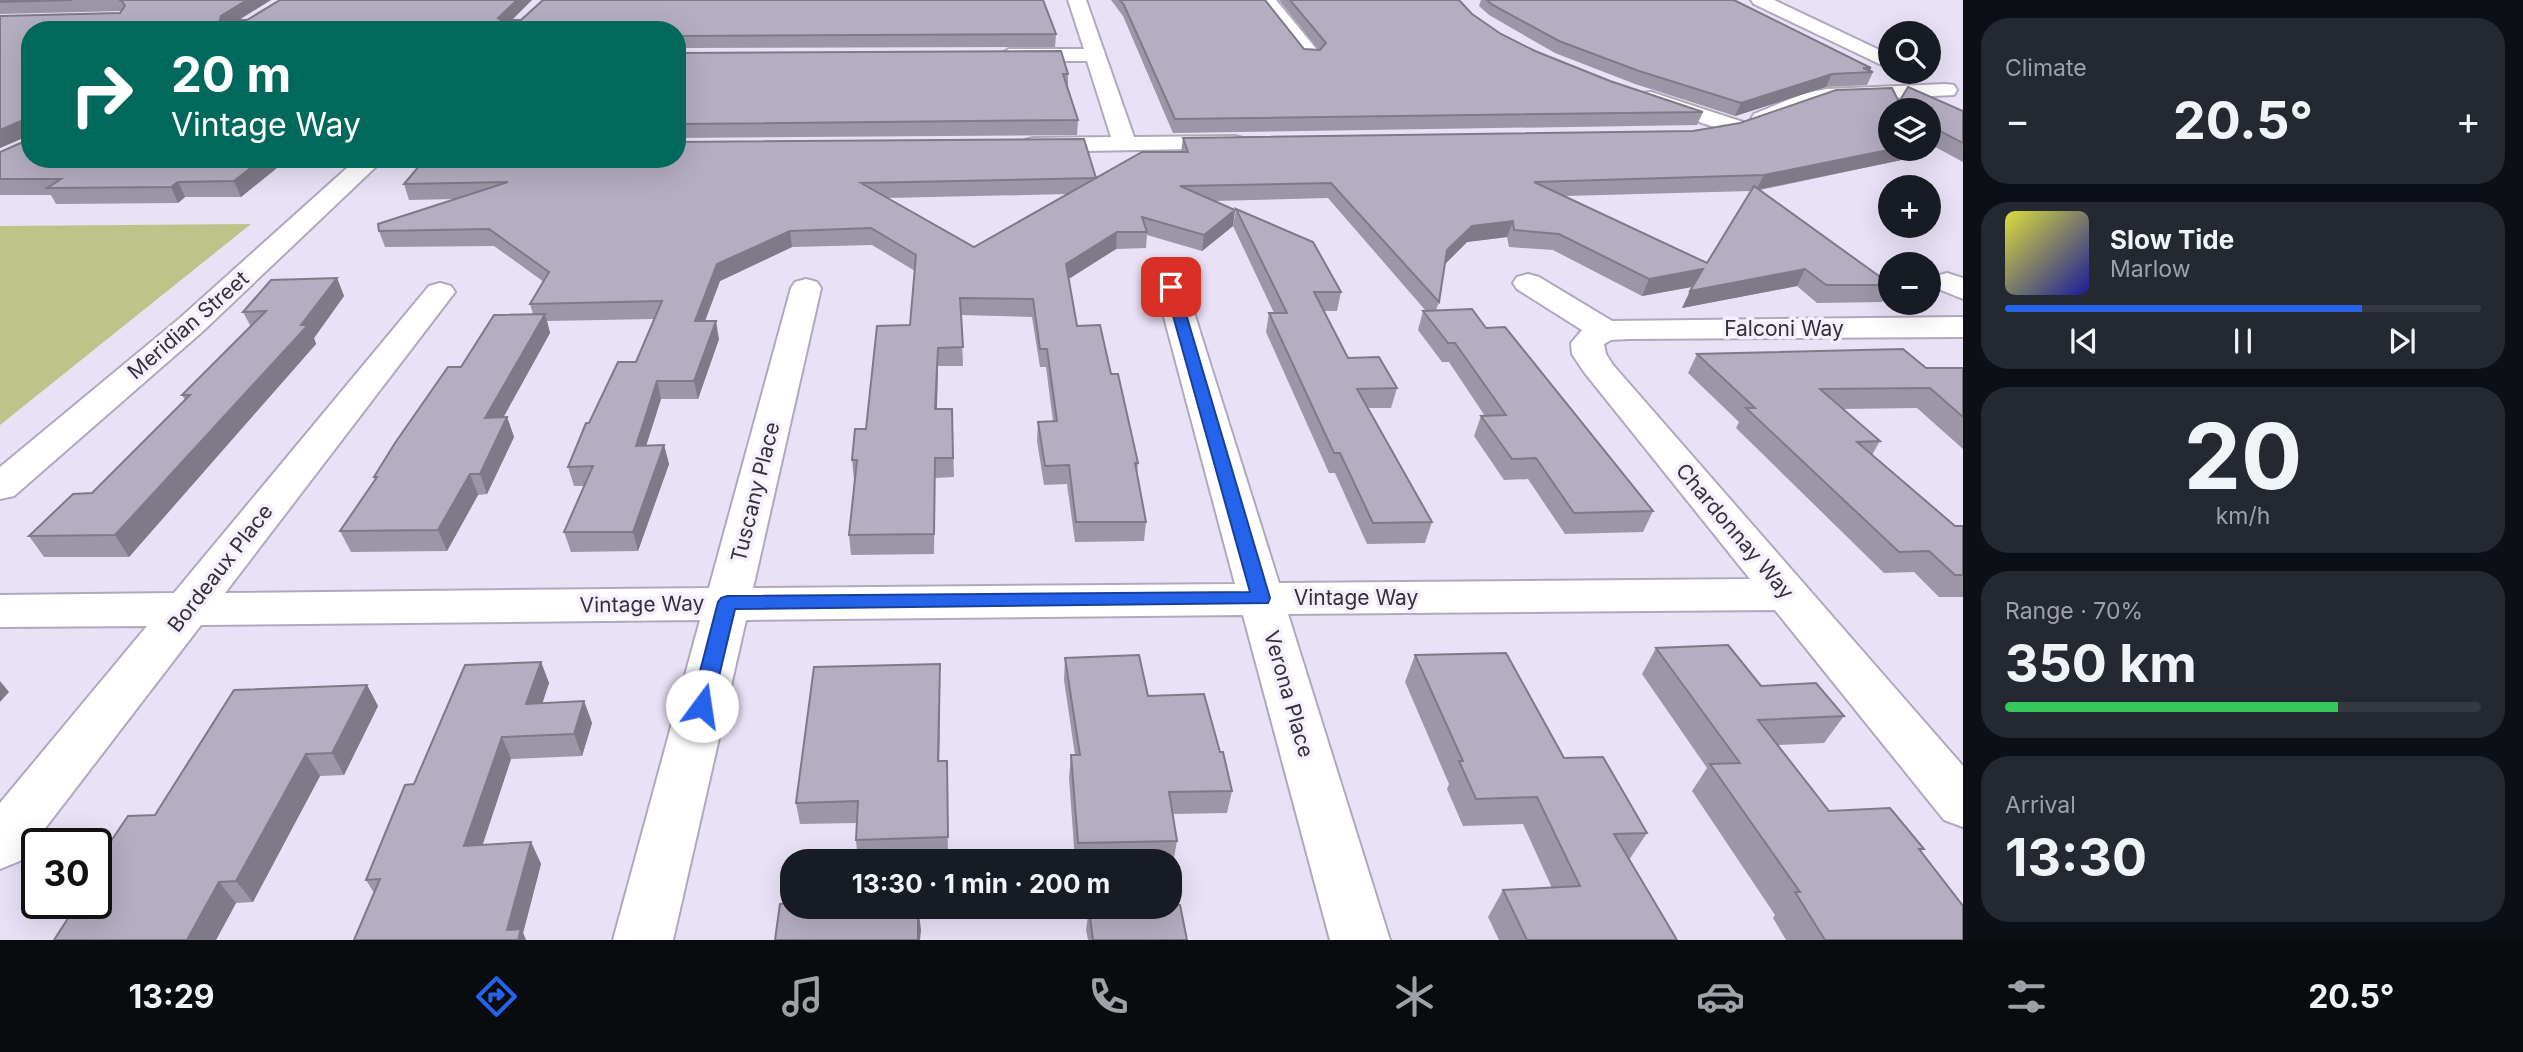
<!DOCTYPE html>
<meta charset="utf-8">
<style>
:root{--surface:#171b24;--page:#242831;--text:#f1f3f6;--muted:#9ea1a6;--line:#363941;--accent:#2563eb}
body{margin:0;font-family:Inter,sans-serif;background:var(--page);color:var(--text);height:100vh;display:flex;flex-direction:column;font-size:26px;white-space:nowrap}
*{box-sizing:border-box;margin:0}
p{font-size:23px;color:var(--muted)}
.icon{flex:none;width:38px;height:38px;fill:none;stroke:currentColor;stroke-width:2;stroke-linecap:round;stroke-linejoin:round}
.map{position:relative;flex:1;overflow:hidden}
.side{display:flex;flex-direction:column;gap:18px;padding:18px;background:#0d0f14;width:560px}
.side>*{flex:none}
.banner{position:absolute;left:21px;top:21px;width:665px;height:147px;border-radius:28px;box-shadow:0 7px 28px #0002;background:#00695c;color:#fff;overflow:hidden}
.fabs{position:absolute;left:1878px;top:21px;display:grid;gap:14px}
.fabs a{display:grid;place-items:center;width:63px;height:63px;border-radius:50%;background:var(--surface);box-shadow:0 7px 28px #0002;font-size:35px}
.speed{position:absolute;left:21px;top:828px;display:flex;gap:14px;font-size:35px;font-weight:700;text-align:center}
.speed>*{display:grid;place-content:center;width:91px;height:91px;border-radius:50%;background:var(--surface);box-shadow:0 7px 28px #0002;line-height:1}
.speed .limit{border:4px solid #111;border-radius:10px;background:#fff;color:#111}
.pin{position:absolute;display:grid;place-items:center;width:60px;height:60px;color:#fff;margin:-30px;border-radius:14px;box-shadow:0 4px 10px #0006}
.me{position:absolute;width:77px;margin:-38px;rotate:14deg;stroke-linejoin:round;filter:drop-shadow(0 0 5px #0008)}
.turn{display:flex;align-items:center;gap:24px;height:147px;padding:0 35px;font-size:32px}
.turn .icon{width:91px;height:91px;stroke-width:2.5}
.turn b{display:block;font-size:49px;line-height:60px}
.big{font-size:52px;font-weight:700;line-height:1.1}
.side .widget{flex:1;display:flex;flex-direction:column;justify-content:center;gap:10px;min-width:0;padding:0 24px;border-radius:28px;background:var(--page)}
.side .dial{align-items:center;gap:0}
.dial b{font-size:91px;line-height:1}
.song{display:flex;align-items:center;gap:21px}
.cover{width:84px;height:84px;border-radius:10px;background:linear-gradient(135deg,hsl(60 70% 55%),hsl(240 70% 35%))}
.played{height:7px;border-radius:4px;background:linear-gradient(90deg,var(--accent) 75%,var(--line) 75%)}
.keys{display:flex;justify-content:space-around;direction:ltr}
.heat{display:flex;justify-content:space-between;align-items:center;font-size:38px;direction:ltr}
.charge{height:10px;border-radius:5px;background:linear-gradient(90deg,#34c759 70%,var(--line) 0)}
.trip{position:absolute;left:780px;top:849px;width:402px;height:70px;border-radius:28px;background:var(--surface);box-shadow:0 7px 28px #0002;font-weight:700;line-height:70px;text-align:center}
.tab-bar{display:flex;height:112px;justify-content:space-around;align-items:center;background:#090b0e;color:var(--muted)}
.tab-bar .icon{width:49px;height:49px}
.tab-bar .current{color:var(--accent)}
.tab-bar b{font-size:32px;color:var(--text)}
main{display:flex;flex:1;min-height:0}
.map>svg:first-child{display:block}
</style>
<main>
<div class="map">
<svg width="1963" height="940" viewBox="0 0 1963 940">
<rect width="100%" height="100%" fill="#e9e1f5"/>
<polygon fill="#bcc489" points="251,224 0,425 0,226"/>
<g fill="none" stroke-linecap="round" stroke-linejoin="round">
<g stroke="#b0a9bc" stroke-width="4">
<g id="minor">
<polygon points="1068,0 1086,0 1134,137 1235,136 1243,138 1247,143 1243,148 1033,152 1025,150 1021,145 1025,140 1033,138 1111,137 1087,61 1009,61 999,55 1009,49 1084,49"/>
<polygon points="1258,0 1276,0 1318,51 1321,55 1318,59 1304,59"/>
<polygon points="1751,0 1774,0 1890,55 1890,69 1754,4"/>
<polygon points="1946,84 1954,85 1957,90 1954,95 1827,101 1762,126 1754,124 1751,119 1754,114 1805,93 1827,89"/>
<polygon points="1651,92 1743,122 1746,127 1743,132 1735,134 1643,103 1640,98 1643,93"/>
<polygon points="357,159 384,159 202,332 14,496 0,499 0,467 180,318"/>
<polygon points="1947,273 1963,278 1963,299 1936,288 1932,282 1936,276"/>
<polygon points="1528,274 1539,277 1612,321 1963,317 1963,337 1628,339 1611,340 1604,344 1606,354 1613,365 1963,766 1963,827 1944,820 1775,610 1288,614 1390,940 1330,940 1243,615 746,620 673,940 613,940 700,620 201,625 20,861 0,869 0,803 147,626 0,627 0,595 174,593 429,286 440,283 451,286 455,292 225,593 709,588 791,288 795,282 806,279 817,282 821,288 753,588 1235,584 1156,287 1160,281 1171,278 1182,281 1186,287 1279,583 1750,579 1584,372 1572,354 1571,343 1582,330 1517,289 1513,283 1517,277"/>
</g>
</g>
<use href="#minor" fill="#fff" fill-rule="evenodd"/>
</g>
<g fill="#9c96a6" fill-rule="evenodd">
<polygon points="0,0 271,0 238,20 247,20 280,0 532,0 511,20 1056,34 1055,47 677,48 677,30 30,30 288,159 241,197 185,197 178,203 56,204 51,195 0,195 0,152 23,142 23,138 0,148 0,16 120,13 121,11 0,14"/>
<polygon points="1111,0 1265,0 1304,49 1319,50 1279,0 1459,0 1472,14 1501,34 1535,51 1610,81 1703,112 1697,125 1173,133 1123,16"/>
<polygon points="1481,0 1734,0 1871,68 1870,71 1873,72 1867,85 1826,87 1735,116 1635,84 1555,53 1489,15 1479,6"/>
<polygon points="677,53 1068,74 1068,87 1078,120 1077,135 677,138"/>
<path d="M1899,102L1963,111V162L1928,143V110H1890V149H1916L1911,158L1760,190L1890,284V288L1882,302L1817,303L1797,286L1682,308L1693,287L1642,296L1553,250L1509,247L1507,237L1467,242L1445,264L1439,302L1436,310L1486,328L1653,511L1643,532L1565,534L1528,479L1504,480L1474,436L1481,416H1485L1449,362H1442L1418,330L1423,311H1426L1328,198L1215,201L1235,210L1233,226L1202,251L1147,235L1146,248L1116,249L1069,279L1077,326L1111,374L1138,463L1137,472L1146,522L1144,541L1075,542L1067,484L1044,485L1037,441L1038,422L1053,421L1046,367H1040L1032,317L961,315L963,366H938L937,409H952L954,477L935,478L934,554L851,555L849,535L855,480H854L852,460L910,325L915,271L872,245L792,247L720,281L705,321L719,339L698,399H661L646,446L664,445L669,464L638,551L571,552L564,532L585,486H574L568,467L589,423L636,362L654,319L547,321L550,333L503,417H507L514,437L487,494L478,495L447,551L351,552L340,531L375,480L374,477L461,367L533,314L530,304L544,282L494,246L385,247L379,231L455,199L409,200L404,184L425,159L1096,179L1181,152L1183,138L1693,131ZM1751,191L1707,263L1565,196L1639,194ZM1068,194L974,247L887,198Z"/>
<polygon points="1236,209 1341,292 1337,311 1323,311 1348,358 1397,388 1391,408 1368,408 1432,522 1425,543 1367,544 1335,473 1329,473 1266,332 1269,313 1274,313 1233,226"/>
<polygon points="337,278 344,296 314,338 316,344 129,557 44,557 29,536 92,493 185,400 182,395 251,327 243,312"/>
<polygon points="1697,354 1926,368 1963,368 1963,449 1917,408 1842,409 1880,441 1872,455 1955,526 1963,526 1963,597 1939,597 1914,572 1884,573 1736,428 1739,422 1688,373"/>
<polygon points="1656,648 1844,716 1824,743 1778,745 1829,811 1924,849 1921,851 1963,940 1786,940 1773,918 1775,915 1692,791 1707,768 1642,674"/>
<polygon points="1415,655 1564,758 1647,833 1629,860 1677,940 1499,940 1488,917 1503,890 1552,888 1523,824 1463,826 1447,789 1449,784 1405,682"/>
<polygon points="1065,658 1148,696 1220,752 1232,791 1227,813 1173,814 1177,841 1173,863 1171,863 1171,861 1075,861 1069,777 1071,755 1075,755 1064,680"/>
<polygon points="541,662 549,683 542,703 584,701 592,723 582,756 511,759 482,845 531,842 541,864 523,933 526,940 354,940 374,893 366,880 414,784"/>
<polygon points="940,664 939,761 947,761 948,859 858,861 856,840 857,823 800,824 796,803"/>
<polygon points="367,685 378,706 344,775 320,776 253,902 236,903 216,940 54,940 96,903 155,815"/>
<polygon points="1089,909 1187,940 1088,940 1086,930"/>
</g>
<g fill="#7f7a87">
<polygon points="247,0 271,0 226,28 220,20 221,16"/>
<polygon points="517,0 532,0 502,30 498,18"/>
<polygon points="1832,74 1826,87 1735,116 1741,103"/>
<polygon points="23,120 30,135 0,148 0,130"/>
<polygon points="1893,149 1916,149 1911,158 1756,190 1764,175"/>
<polygon points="262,159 288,159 241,197 234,181"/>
<polygon points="178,182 185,197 178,203 171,187"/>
<polygon points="1235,210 1233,226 1202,251 1204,235"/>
<polygon points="1513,221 1507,237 1467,242 1442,267 1447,250 1472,226"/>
<polygon points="790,231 792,247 720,281 698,339 695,321 717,264"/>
<polygon points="1117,232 1116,249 1065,281 1066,264"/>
<polygon points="1703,269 1696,286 1642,296 1649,279"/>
<polygon points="1805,269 1797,286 1682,308 1690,291"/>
<polygon points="337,278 344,296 314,338 316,344 129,557 115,535 301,325"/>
<polygon points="545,314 550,333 492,438 485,418"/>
<polygon points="716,321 719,339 698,399 694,381"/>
<polygon points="938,348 938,366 936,428 935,409"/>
<polygon points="657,381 661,399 640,465 636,446"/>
<polygon points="507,417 514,437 487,494 480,474"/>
<polygon points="664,445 669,464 638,551 633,532"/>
<polygon points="470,474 478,495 447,551 438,530"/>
<polygon points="541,662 549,683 535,726 526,704"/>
<polygon points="940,664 940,686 939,783 938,761"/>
<polygon points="0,681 9,692 0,702"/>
<polygon points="367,685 378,706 344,775 332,753"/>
<polygon points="584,701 592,723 582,756 574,734"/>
<polygon points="502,737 511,759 475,868 464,846"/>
<polygon points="306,754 320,776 253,902 236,881"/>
<polygon points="531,842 541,864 523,933 526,940 512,940 507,930"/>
<polygon points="219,882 236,903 216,940 187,940"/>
<polygon points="918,906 921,930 920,940 918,940"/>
</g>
<g fill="#b5aec1" stroke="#7f7a87" stroke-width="2">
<polygon points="0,0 72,0 0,2"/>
<polygon points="119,0 247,0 221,16 220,20 247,20 280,0 517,0 498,18 501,20 521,20 543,0 1043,0 1056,34 677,36 677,30 30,30 30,159 262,159 234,181 178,182 171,187 47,188 61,179 0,179 0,152 23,142 23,120 0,130 0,16 120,13 125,6 122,1"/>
<polygon points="1120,0 1265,0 1304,49 1320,50 1326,43 1290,0 1459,0 1472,14 1501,34 1535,51 1610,81 1703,112 1175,119 1124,5"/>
<polygon points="1487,0 1734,0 1871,68 1863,68 1873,72 1832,74 1741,103 1639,71 1559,41 1491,4"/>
<polygon points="1061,51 1068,74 1063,74 1078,120 677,124 677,53"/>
<polygon points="1908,87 1963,111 1963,143 1928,125 1928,110 1890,110 1890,149 1893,149 1764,175 1534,182 1707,263 1754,186 1890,284 1890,285 1826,285 1805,269 1690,291 1703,269 1649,279 1559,234 1514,230 1513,221 1472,226 1447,250 1439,302 1331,183 1180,186 1235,210 1204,235 1142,217 1147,232 1117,232 1066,264 1077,326 1100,325 1111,374 1118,374 1138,463 1135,463 1146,522 1076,522 1069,465 1045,466 1038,422 1057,421 1047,349 1040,349 1033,299 960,298 963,347 938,348 935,409 952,409 953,458 935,458 934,534 849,535 857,460 852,460 855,429 866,429 877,326 910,325 916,255 871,228 790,231 717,264 695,321 716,321 694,381 657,381 636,446 664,445 633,532 564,532 593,466 568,467 586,423 589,423 618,362 636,362 662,301 530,304 549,272 489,229 379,231 378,224 508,182 404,184 425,159 677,159 677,142 1084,139 1096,178 861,183 974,247 1142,152 1188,152 1183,138 1693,131 1740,123 1836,90 1892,88 1899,102"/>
<polygon points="1236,209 1313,242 1341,292 1314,292 1348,358 1379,357 1397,388 1357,389 1432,522 1373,523 1340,453 1334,453 1269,313 1287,313"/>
<polygon points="337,278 301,325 308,325 115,535 29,536 73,494 92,493 190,395 182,395 266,311 243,312 271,280"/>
<polygon points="1472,309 1486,328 1505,327 1653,511 1574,513 1536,458 1512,459 1481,416 1506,415 1455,343 1448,343 1423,311"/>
<polygon points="545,314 485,418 507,417 480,474 470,474 438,530 340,531 377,477 374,477 395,443 448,367 461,367 494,315"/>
<polygon points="1903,349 1926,368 1963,368 1963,417 1930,388 1820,389 1880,441 1857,442 1955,526 1963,526 1963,575 1955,575 1929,551 1899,552 1746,408 1755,408 1697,354"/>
<polygon points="1728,645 1761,686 1816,683 1844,716 1758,720 1829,811 1890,808 1924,849 1919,849 1963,906 1963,940 1825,940 1795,892 1800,892 1710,764 1740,763 1656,648"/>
<polygon points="1506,653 1564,758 1603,757 1647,833 1614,834 1677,940 1527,940 1503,890 1580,886 1537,797 1476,799 1459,761 1463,761 1415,655"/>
<polygon points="1139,655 1148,696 1204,694 1220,752 1223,752 1232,791 1169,792 1177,841 1078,843 1071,755 1080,755 1065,658"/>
<polygon points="541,662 526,704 584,701 574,734 502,737 464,846 531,842 507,930 521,929 518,940 354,940 380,879 366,880 405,785 414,784 465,665"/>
<polygon points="940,664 938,761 947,761 948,837 856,840 858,801 796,803 814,667"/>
<polygon points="367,685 332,753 306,754 236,881 219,882 187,940 54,940 78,903 96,903 96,863 128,816 155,815 234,690"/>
<polygon points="793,903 793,906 918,906 918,940 775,940 780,904"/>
<polygon points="1171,905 1180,905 1187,940 1093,940 1089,909 1142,906 1171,906"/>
</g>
<polygon fill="#2563eb" stroke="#184099" stroke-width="2" points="1171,283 1178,287 1270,598 1268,603 735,609 712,706 709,712 702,714 694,712 691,706 718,602 721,598 727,596 1250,592 1165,287"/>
<g text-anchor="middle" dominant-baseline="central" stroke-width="7" stroke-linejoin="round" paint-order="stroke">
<g font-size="21" fill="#343139" stroke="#f5efff">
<text transform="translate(188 325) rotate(-41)">Meridian Street</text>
<text x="1784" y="328">Falconi Way</text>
<text transform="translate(755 492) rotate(-76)">Tuscany Place</text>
<text transform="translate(1735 531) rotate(50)">Chardonnay Way</text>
<text transform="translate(220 568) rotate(-52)">Bordeaux Place</text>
<text x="1356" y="597">Vintage Way</text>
<text transform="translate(642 604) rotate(-1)">Vintage Way</text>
<text transform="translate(1289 694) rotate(74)">Verona Place</text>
</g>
</g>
</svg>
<div class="fabs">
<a><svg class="icon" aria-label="search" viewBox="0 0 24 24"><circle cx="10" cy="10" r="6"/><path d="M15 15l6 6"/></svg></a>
<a><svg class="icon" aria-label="layers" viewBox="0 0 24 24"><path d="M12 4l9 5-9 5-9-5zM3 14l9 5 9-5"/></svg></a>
<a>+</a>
<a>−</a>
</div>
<div class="speed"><div class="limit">30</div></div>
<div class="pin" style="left:1171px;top:287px;background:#d93025"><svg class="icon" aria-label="arrive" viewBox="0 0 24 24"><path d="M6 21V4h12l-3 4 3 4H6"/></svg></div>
<svg class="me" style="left:702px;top:706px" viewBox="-20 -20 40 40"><circle r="19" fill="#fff"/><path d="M0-13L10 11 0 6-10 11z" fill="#2563eb"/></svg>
<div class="trip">13:30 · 1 min · 200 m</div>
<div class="banner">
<div class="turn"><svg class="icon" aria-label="right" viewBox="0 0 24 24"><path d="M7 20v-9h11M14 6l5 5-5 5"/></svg><div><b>20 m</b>Vintage Way</div></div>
</div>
</div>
<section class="side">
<div class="widget"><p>Climate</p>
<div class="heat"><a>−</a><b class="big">20.5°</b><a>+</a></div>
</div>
<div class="widget">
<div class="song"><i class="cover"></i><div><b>Slow Tide</b><p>Marlow</p></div></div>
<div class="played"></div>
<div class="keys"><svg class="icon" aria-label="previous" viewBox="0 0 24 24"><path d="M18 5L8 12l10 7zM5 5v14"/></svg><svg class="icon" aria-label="pause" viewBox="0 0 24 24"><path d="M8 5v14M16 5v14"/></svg><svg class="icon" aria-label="next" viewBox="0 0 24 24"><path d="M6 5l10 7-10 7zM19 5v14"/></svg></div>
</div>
<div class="widget dial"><b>20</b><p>km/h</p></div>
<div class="widget"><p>Range · 70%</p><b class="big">350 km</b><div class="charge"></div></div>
<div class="widget"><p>Arrival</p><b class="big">13:30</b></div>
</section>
</main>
<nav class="tab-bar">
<b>13:29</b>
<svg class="icon current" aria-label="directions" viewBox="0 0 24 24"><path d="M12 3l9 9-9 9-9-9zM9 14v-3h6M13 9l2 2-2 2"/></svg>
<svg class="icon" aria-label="music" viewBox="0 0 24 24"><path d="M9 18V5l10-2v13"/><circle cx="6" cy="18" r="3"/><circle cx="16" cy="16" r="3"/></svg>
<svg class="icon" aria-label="phone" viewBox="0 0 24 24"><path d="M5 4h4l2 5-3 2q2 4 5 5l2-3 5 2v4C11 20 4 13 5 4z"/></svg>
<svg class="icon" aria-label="climate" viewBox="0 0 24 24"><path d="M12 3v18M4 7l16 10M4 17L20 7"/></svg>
<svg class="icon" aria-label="car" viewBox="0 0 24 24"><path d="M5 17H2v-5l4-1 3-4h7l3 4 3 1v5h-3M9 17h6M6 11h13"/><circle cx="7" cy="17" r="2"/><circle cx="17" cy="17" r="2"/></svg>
<svg class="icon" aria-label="filters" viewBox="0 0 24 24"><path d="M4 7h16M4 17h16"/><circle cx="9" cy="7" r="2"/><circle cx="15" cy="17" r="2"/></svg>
<b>20.5°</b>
</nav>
